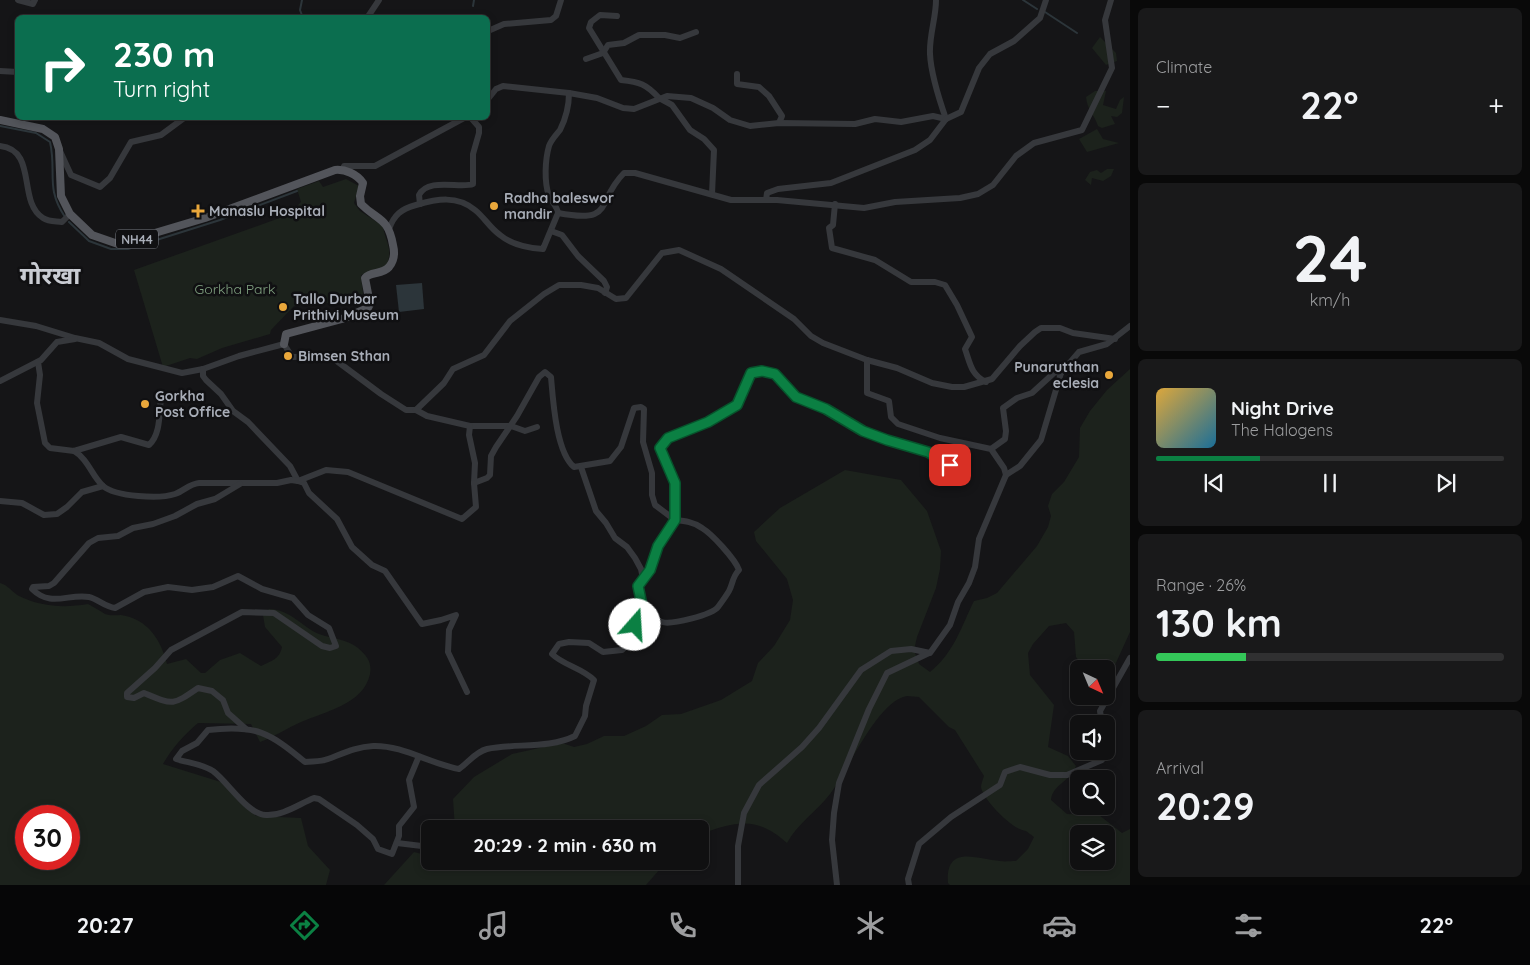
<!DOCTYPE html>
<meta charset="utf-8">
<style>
:root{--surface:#101011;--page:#19191a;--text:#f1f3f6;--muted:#9c9d9f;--line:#303031;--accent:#0b8043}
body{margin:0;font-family:Quicksand,"Noto Sans Devanagari",sans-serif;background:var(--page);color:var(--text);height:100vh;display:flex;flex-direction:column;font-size:19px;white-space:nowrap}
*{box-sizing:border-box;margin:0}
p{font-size:16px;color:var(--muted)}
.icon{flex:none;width:28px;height:28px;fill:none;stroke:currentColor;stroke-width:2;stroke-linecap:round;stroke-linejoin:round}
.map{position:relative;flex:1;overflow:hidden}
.details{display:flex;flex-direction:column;gap:8px;padding:8px;background:#090909;width:400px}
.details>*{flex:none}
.banner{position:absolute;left:15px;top:15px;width:475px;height:105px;border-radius:8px;box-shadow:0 2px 8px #0003,0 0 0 1px var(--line);background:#0b6e4f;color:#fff;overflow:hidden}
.needle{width:32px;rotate:136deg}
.buttons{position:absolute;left:1070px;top:660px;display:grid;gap:10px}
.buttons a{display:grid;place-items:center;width:45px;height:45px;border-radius:8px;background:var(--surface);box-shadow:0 2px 8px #0003,0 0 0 1px var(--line);font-size:25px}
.speed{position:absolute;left:15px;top:805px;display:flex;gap:10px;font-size:25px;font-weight:700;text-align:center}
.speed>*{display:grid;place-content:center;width:65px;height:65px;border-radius:50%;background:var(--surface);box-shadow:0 2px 8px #0003,0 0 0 1px var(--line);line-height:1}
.speed .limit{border:8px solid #d22;background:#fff;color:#111}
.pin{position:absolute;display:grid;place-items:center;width:42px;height:42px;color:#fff;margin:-21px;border-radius:10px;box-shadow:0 2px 8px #0006}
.me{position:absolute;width:55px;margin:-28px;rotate:19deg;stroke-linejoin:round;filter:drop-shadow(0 0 4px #0008)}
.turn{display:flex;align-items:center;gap:18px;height:105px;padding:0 15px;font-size:22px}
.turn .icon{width:65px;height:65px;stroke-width:2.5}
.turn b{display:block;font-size:35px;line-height:42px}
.big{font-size:38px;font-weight:700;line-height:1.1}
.details .widget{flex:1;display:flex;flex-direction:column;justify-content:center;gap:8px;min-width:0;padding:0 18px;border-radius:8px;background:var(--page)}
.details .dial{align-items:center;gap:0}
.dial b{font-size:65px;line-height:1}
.song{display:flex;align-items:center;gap:15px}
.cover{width:60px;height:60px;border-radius:8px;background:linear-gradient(135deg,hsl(40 70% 55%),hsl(200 70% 35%))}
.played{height:5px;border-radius:2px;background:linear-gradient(90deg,var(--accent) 30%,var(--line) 30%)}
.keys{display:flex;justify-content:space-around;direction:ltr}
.heat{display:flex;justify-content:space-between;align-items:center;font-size:28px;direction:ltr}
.charge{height:8px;border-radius:4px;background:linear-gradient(90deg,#34c759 26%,var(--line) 0)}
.trip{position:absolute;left:421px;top:820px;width:288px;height:50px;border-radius:8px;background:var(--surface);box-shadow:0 2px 8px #0003,0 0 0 1px var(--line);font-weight:700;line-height:50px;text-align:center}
.menu{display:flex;height:80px;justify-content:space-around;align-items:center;background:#060607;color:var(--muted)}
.menu .icon{width:35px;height:35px}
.menu .active{color:var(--accent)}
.menu b{font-size:22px;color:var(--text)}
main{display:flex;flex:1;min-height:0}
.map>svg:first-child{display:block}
</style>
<main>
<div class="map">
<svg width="1130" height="885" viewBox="0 0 1130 885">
<rect width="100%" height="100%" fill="#151517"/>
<g fill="#1c221c" fill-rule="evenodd">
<polygon points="1100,37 1116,53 1117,61 1106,65 1092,48"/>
<path d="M1095,91H1106L1103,105L1116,109L1120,100L1124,97L1122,113L1117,117L1111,116L1115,124L1102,128L1098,126C1094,114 1087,109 1086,97Z"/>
<polygon points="1097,129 1103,139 1119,143 1087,152 1079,139"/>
<polygon points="1107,169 1114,169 1111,176 1103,181 1092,178 1091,185 1085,180 1090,172 1097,170 1101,173"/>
<path d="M346,179L359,186L354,203L360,211L383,226C385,242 394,248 386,267L361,275L363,294L352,301L294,306L271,330L270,334L222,348L197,359L190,358L163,367L134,270L288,215L301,202L297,189L319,181L323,187Z"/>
<path d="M1130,369V632L1115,665L1102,669L1084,667L1076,657L1074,632L1066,623L1049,626L1033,644L1028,653L1030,675L1054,705L1048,747L1068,756L1076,766C1072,780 1052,785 1051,800L1067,814L1099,815L1122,833L1130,829V885H950L948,883C945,843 979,860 1000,861C1005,862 1010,861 1016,861L1028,849L1034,837L1026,831C1014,831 983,800 981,787C981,784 983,779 984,776L955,730L949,727L919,697C915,697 911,696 907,696C877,701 848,771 830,794C817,811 797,824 787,843C756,815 736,822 700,834V829H455L453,799L474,777L512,754L562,743L574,747L587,744L604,736H624L646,726L662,715L681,714L721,700L752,681L758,663L774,646L790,620L793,600L787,579L756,541L754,532L780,508L845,470L901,480L927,511L941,551L940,569L936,588L917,637L914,650L919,664L930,672C954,653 961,627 974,601L987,598L997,593L1037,546L1048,527L1051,516L1048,506L1052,494L1064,482L1079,457L1080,428L1090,411L1107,390ZM1079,834H1106V861H1079Z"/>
<path d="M0,583C8,585 12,592 19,596C42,607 64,608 88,604C94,607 100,611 105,614C110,616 116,615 121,615C148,619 161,640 167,664L186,659L201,673H205L220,660L240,653L261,666C271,661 280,659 282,647L265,627L263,615L269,609C292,610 300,626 319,634C333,639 347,639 358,648C367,656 372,662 370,674C364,704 324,712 301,722C287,728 274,737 260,742L251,724L198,723C184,735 172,748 163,764L224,783L256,816L301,818L308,846L330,870L326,885H0ZM26,816H69V859H26Z"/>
<polygon points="414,852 430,856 430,861 457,863 457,861 667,861 646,885 384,885"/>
</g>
<polygon fill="#2c353a" points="422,283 424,309 399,312 396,285"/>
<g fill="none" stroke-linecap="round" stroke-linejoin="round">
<g stroke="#2c353a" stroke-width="2">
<polyline points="302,0 300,10 303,18"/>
<polyline points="1023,0 1037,9"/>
<polyline points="473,6 474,0"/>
<polyline points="1045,12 1077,33"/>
<path d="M0,126L36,133L50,142C57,173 45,187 65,217"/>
<polyline points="69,222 89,241 111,249 128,249 220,220 297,191"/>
</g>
<g stroke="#36383c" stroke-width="6">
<polyline points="18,0 33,4 35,0"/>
<path d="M936,0C936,18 929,36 930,54C931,75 939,99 946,119"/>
<path d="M617,16L600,15L591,22L589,28L621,80C640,82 646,84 659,98"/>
<polyline points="367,18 379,0"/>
<polyline points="488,31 504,24 551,20 556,16 561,0"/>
<polyline points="586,59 603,53 608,45 624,43 639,35 665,35 680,38 696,32"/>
<polyline points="0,71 18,72"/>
<polyline points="737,74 737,84 759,87 769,96 782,116 779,123"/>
<polyline points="488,99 496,89 503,86 569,93 597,98 623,108 634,109 667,96 691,98 713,108 730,120 750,126 779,123 855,124 875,119 901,122 933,116 946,119"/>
<polyline points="661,99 672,105 690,130 704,139 714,150 712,194"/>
<path d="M0,146C38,150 17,202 43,218C49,222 56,221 62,222L70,214"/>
<polyline points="60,151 71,175 100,187 110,178 131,142 161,135 184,118"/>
<polyline points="342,171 344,166 375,166 464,118"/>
<polyline points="766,200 767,193 778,189 831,183 915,150 930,140 946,119 961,112 979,68 990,54 1014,41 1040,18 1046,0"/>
<path d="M420,204L419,195C428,177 461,189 473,184V154L479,133V127L471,118"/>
<path d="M835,204L833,225L829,228L832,248L875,260L911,282H935L945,285L957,305L972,337L965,349C970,363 971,375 986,382"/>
<path d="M558,213C557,206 552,202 549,196C544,182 545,160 549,146C551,140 556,135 560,130C566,118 569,106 569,93"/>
<path d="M389,229C394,215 401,209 416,205C437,199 457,195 475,210C484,217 490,228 500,235C512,245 528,248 543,249L558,213C616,224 595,202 624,173H635L731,200H777L864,208L895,202L960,198L978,194L993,185L1016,156L1034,143L1082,130L1112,68L1105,20L1111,0"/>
<polyline points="551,231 562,235 578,256 604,281 607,287 605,293"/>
<polyline points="0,320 36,326 75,338 99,343 128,359 182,373 203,369 239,356 284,344 292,357 330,356 381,394 406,410 416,410 444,383 453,369 484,355 510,321 544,294 559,285 581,285 598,288 616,299 626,298 662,253 679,250 721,269 794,319 811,336 823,343 867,360 897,368 932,383 952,387 964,387 992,379 1020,346 1035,332 1041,328 1060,328 1073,333 1115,339"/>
<polyline points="867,360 867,393 889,401 891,417 898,424 940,438 991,449 1004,468 1006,475"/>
<path d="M38,362L40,375L37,403L45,443L50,448L74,451L121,437L149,445C161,434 159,413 161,398"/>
<polyline points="203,369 203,376 206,380 221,394 233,411 248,422 290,466 298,481 304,483 309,493 337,519 352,547 372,565 385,571 422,624 441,620 456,615 449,630 448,652 467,692"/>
<polyline points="0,381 41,360 57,342 75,339"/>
<polyline points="416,410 427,416 470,426 511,426 525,431 537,427"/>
<path d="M470,426L469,435L475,463L474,483L487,478L490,475L491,456L496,447L517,416L539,377L545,372L551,377C553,400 556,452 574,467L610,461L621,447L634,408L641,407L644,409L643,442L652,473V495L655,505L675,520L657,546L650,570L643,579"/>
<polyline points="991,449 1005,439 1006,431 1003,408 1017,398 1032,393 1055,372 1061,373"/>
<path d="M74,451C88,459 92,476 103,486C116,497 160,499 175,494C184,491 189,484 199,483H277L291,480L298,481L326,470L348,472L462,519L476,507L474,483"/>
<path d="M581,467L596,511L606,523L615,538L627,547L635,558L641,569L643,579C634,591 642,598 643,611L639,615"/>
<path d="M240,484L215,499L197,504L175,516L153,524L133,528L118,536L98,538L89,543L54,583L49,586L33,587L32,589C51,608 69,593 89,597C98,599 105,607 115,608L144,592L168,587L192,590L213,587L238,576L262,589L293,598L308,615L329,628L336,646L330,648L322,646L274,613L242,612L171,650L155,668L127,693V697L134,698L144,693C173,705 172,706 198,688L212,691L223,700L228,713L246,729"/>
<polyline points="0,501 22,503 44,515 57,514 67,507 82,492 103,486"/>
<polyline points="1102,724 1100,711 1130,658"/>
<path d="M419,756L409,780L414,807L399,826V836L392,854L378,849L373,839L357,825L319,799L314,798C299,804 283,816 266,815C248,815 228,782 213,771C202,764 189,763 176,759L182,751L197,743L208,730C256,724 270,733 305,762C313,761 321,762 328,759C344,753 356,747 373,746C403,745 430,764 459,769C468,763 475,752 487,749C515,743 549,749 575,736L585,716L586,706L594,680C582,668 563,665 552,654L559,644L569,642L589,643L603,652L622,650L634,639V619L639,615C649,614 653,619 662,622C671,625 712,615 718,607C721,603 726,596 729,591C733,584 732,577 739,570C735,559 712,534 702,528C694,522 684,521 675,520V483L660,448L668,438L708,421L737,405L751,373L762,371L775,374L796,397L827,409L863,431L887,440L928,452L950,465L966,466"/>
<polyline points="397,843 430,847"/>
<polyline points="738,885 738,846 744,813 759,785 802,747 819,728 861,670 891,651 911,649 930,653 950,625 958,602 969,583 975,567 979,539 1006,475 1020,466 1041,440 1061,373 1079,352 1107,344 1130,326"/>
<polyline points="837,885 832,840 834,813 839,783 869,709 887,673 929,653"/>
<polyline points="909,885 908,879 919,844 951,817 1000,785 1005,772 1020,767 1050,775 1067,775 1102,760 1111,746 1106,733"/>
</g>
<path stroke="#53555b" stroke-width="8" d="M0,120L43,129L55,137L59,149L61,196L70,214L92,235L118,244L205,218L335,170C345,169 357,174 363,183L360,196L361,204C378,221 388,217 393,245C395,253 394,261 389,267C382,275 371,271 365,278L370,304L368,308L342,319L286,334L284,344"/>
</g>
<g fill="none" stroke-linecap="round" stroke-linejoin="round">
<g stroke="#07532c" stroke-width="12">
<polyline id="route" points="635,625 634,619 643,610 638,586 650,570 658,546 675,520 675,483 660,448 668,438 708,422 737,405 751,373 762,371 775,374 796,397 826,409 863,431 887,440 928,452 950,465"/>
</g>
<use href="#route" stroke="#0b8043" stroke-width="9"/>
</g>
<g fill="#e9a73b" stroke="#101012" stroke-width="2">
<circle cx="494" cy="206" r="5"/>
<path d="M195.5 203.5h5v5h5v5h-5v5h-5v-5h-5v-5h5z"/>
<circle cx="283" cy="307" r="5"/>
<circle cx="288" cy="356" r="5"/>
<circle cx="1109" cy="375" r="5"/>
<circle cx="145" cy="404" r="5"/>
</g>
<g text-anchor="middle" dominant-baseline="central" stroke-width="5" stroke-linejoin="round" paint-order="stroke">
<rect fill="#101012" stroke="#7a7e86" stroke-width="1" x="116" y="229.5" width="42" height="19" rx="4"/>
<g font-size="12" font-weight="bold" fill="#a8adb7">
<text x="137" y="239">NH44</text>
</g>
<g font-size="14" font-weight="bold" fill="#a8adb7" stroke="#101012" text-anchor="start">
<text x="504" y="198">Radha baleswor<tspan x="504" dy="16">mandir</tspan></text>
<text x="209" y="211">Manaslu Hospital</text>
<text x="293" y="299">Tallo Durbar<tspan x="293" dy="16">Prithivi Museum</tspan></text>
<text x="298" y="356">Bimsen Sthan</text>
<text x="1099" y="367" text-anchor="end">Punarutthan<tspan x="1099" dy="16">eclesia</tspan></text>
<text x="155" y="396">Gorkha<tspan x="155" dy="16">Post Office</tspan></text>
</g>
<g font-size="14" fill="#80a180" stroke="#101012">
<text x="235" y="289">Gorkha Park</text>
</g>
<g font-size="24" font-weight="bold" fill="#c9ccd3" stroke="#101012">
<text x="50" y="275">गोरखा</text>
</g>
</g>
</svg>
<div class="buttons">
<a><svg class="needle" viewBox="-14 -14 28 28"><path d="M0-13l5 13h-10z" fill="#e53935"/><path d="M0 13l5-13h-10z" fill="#9c9d9f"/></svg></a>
<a><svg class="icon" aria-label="sound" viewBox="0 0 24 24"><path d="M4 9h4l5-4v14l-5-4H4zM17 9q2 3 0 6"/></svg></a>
<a><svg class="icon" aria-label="search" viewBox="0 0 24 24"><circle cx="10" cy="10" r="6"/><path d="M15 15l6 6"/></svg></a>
<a><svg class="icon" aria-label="layers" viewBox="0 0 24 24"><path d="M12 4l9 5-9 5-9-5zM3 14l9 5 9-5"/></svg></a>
</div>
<div class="speed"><div class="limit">30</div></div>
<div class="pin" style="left:950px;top:465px;background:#d93025"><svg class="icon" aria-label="arrive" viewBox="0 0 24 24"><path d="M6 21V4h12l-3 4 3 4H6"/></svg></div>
<svg class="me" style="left:635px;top:625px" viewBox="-20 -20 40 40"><circle r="19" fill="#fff"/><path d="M0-13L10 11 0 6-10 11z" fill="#0b8043"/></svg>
<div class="trip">20:29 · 2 min · 630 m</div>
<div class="banner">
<div class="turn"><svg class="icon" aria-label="right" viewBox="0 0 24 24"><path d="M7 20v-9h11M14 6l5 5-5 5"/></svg><div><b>230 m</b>Turn right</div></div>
</div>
</div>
<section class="details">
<div class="widget"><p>Climate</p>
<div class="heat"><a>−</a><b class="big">22°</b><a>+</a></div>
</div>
<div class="widget dial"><b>24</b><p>km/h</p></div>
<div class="widget">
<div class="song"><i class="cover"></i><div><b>Night Drive</b><p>The Halogens</p></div></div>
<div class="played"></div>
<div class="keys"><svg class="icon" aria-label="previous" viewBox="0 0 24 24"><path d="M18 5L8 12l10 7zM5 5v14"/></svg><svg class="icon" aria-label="pause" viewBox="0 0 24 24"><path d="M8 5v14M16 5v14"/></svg><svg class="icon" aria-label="next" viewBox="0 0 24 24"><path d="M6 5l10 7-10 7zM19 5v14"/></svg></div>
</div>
<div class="widget"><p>Range · 26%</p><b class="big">130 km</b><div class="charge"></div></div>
<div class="widget"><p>Arrival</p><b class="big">20:29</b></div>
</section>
</main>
<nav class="menu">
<b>20:27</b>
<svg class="icon active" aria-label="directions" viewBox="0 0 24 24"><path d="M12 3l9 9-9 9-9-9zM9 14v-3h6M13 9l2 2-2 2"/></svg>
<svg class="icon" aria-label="music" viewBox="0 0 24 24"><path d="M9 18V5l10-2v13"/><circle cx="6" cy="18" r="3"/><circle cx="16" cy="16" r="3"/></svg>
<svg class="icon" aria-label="phone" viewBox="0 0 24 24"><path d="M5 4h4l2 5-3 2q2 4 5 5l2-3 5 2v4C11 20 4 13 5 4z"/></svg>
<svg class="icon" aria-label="climate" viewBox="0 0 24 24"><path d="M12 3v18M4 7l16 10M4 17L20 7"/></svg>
<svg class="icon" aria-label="car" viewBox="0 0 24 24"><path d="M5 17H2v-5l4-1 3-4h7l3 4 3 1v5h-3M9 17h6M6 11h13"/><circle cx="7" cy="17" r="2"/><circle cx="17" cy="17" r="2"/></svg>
<svg class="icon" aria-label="filters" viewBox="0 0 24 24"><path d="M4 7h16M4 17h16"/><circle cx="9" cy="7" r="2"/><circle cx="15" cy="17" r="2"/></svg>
<b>22°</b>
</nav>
